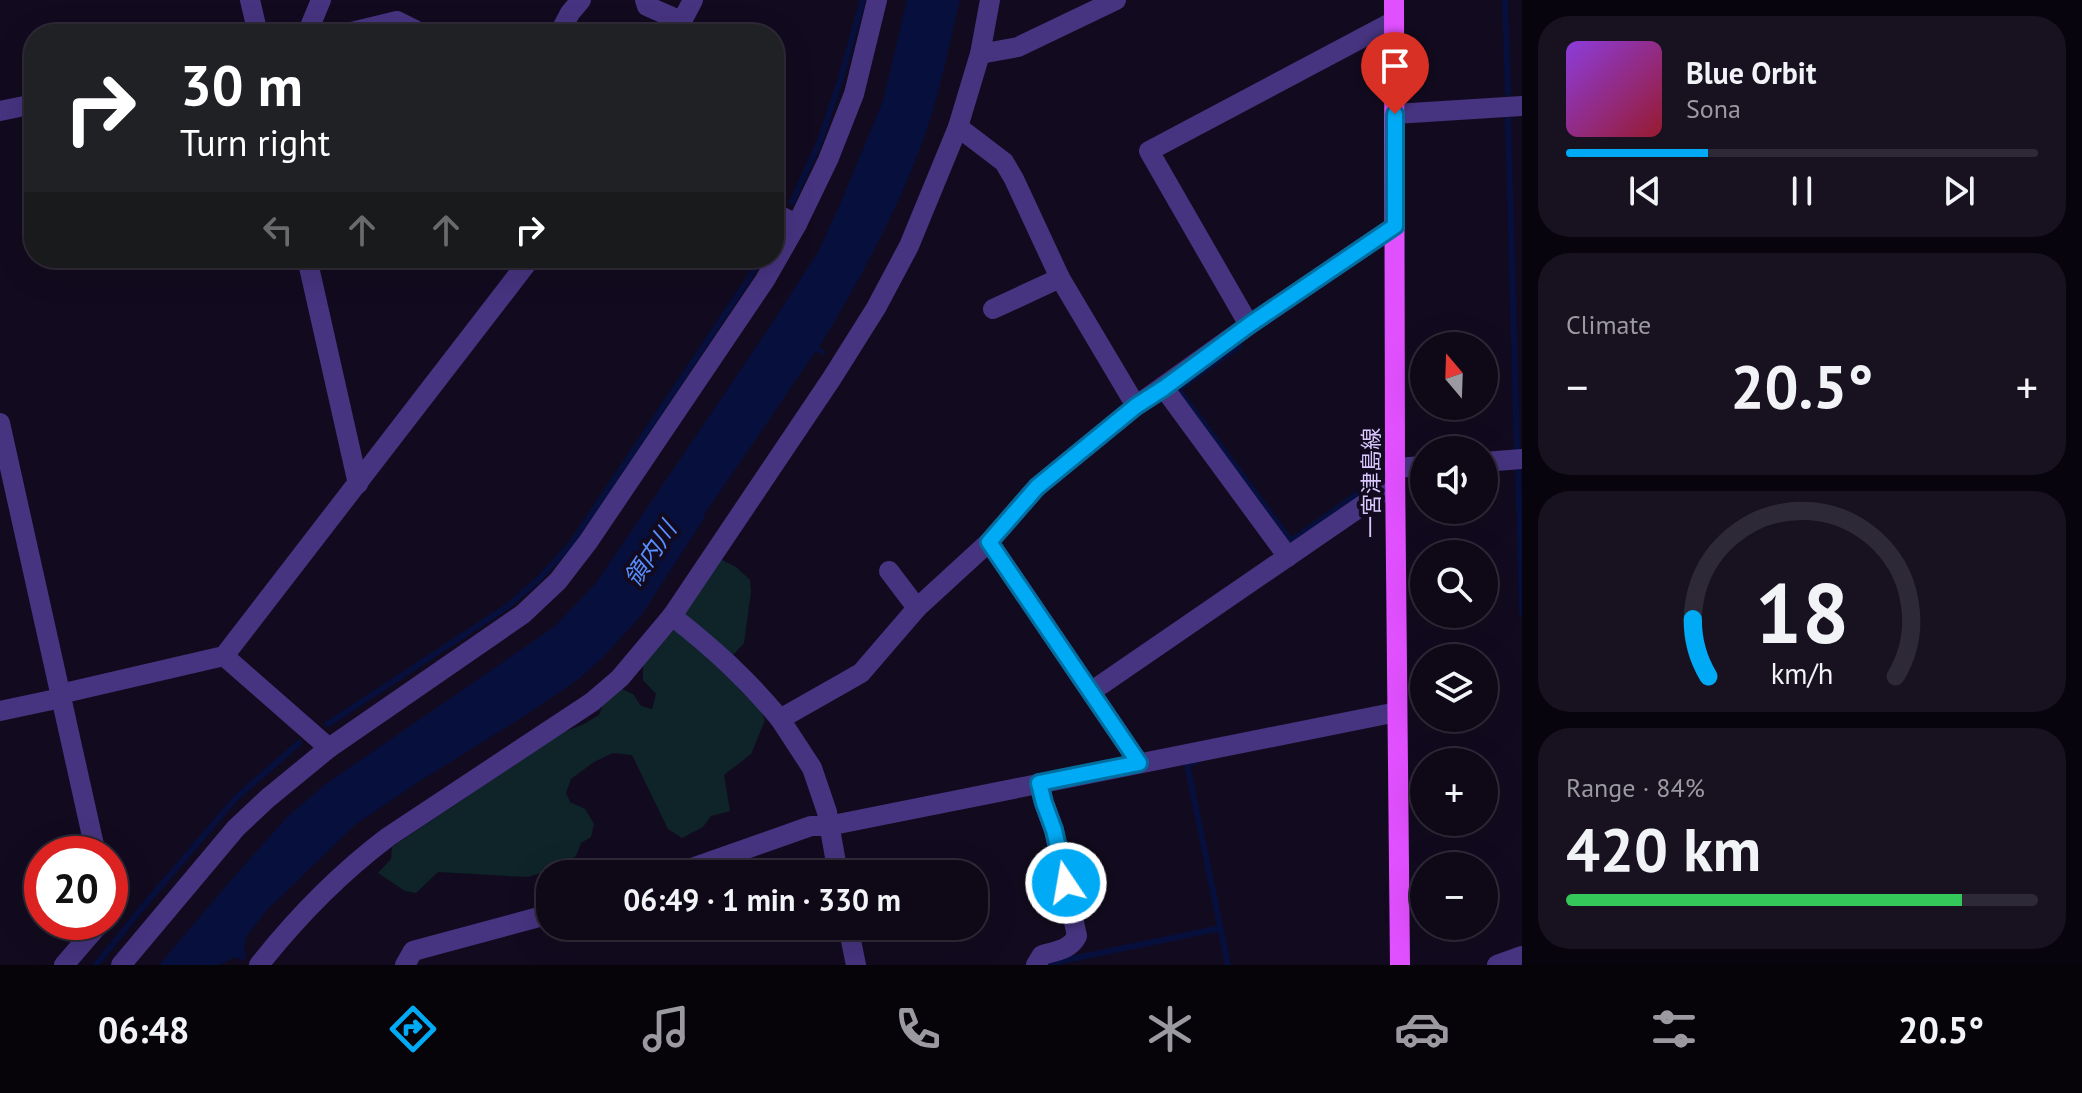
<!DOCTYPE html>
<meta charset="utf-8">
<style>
:root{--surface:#0e0817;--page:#171120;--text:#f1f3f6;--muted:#9b9aa1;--line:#2e2936;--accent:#00aaf4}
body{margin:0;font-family:"PT Sans","Noto Sans JP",sans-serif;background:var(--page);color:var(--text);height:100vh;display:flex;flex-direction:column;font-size:30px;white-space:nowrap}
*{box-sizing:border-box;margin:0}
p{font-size:26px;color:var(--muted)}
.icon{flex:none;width:44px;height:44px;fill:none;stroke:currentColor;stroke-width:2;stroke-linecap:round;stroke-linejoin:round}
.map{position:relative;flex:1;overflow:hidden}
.sheet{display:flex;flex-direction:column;gap:16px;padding:16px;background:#08040d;width:560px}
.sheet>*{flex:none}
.hud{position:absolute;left:24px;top:24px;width:760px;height:244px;border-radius:32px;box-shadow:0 8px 32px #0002,0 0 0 2px var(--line);background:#202124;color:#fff;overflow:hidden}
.needle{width:52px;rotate:341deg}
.tools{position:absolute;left:1410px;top:332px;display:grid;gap:16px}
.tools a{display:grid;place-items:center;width:88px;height:88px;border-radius:50%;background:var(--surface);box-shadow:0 8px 32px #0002,0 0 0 2px var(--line);font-size:40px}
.speed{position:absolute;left:24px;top:836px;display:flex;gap:16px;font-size:40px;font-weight:700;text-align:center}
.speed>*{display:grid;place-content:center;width:104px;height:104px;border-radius:50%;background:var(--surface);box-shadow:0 8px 32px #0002,0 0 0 2px var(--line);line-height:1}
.speed .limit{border:12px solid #d22;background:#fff;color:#111}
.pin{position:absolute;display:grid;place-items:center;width:68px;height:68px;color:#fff;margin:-82px -34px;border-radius:50% 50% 50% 0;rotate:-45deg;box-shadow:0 0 8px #0007}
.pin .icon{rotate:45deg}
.me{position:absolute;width:88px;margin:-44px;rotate:348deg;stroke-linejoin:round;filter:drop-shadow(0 0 6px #0008)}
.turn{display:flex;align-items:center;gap:28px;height:168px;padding:0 24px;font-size:36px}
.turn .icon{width:104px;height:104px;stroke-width:2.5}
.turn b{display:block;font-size:56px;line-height:68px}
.lanes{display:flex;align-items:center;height:76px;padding:0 24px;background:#0003;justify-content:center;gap:40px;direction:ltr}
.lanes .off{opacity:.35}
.big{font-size:60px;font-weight:600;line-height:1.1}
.sheet .widget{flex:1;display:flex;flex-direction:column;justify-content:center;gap:12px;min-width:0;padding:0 28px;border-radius:32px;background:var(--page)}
.sheet .dial{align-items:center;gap:0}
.dial svg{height:208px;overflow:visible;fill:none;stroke:var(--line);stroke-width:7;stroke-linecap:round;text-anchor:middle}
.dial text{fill:var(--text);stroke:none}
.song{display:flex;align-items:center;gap:24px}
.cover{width:96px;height:96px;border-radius:12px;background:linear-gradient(135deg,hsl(270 70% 55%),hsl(350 70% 35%))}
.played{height:8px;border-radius:4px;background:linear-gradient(90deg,var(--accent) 30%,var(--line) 30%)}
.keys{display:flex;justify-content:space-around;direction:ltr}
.heat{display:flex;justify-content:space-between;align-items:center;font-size:44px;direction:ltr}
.charge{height:12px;border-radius:6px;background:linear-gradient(90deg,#34c759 84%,var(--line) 0)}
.trip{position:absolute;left:536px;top:860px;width:452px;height:80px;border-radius:32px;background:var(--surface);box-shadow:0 8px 32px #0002,0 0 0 2px var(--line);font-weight:600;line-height:80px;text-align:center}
.dock{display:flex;height:128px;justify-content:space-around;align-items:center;background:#060309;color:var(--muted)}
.dock .icon{width:56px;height:56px}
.dock .selected{color:var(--accent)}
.dock b{font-size:36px;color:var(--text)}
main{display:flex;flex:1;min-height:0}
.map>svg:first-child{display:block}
</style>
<main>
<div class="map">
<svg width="1522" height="965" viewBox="0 0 1522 965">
<rect width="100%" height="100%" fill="#120b1f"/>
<g fill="#0e2429">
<polygon points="716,557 736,567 750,580 751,592 744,643 731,657 680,615"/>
<polygon points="675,629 756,699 765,720 751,754 724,775 730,811 711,816 703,827 682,838 668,829 632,755 613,753 594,762 571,779 566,793 570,802 585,809 594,824 591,837 581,843 576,856 562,864 553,866 547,871 528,877 438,872 416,893 405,891 378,873 391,859 392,847 564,732 584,724 599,715 604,702 622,689 633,694 641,706 652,709 656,694 643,680 643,658"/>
</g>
<path fill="#070f3c" d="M907,0H960C948,50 938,101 920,149C893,218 858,284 819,347L825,351L823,355L816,351L704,515L705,517L641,616L603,657L580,678L529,713L417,783L355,825L267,910L246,937L244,948L246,956L242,961L235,957L220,965H159L231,880L288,816L327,783L554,627L596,583L769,328L818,252L840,204L883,101Z"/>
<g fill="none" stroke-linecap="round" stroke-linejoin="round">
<g stroke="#070f3c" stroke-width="6">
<polyline points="1505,0 1508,93"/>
<polyline points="1508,119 1517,450"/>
<polyline points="792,202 820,141 840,81 863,0"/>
<polyline points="1239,346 1178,389 1291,541 1377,480"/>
<polyline points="1518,469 1522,613"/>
<polyline points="328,724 508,606 540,578 571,544 748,280 761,258"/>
<polyline points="1195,762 1187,764 1228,965"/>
<polyline points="1047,964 1221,928"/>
<polyline points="96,965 141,909 236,798 299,743"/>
</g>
<g stroke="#463480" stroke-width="20">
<polyline points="250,0 258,34"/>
<polyline points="645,0 647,6 681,21"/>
<polyline points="314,34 311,24 321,0"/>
<polyline points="343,34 397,21 423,34"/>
<polyline points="559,34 570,13 581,0"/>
<polyline points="675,34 693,0"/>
<polyline points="980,54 1018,47 1116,0"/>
<polyline points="0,111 34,104"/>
<polyline points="1395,114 1522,106"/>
<polyline points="958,127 1004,162 1014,179 1060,278 1136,406"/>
<polyline points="774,213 797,224"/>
<polyline points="307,258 358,484"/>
<polyline points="993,309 1060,278"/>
<polyline points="1249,325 1149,151 1394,21"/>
<polyline points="1164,388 1288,557"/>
<polyline points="0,423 96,854"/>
<polyline points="1484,462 1522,459"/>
<polyline points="1395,468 1424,466"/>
<polyline points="989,542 1139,763"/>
<polyline points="889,571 917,608"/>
<path d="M672,616C714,649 746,678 780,719"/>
<polyline points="224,656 329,748"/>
<polyline points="1092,691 1395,483"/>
<polyline points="60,694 224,656 531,258"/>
<polyline points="0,711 61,698"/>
<polyline points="675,874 811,826 828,826 1397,712"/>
<polyline points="838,874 827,812 812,768 780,719 861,673 917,608 989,542 1037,487 1136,406 1249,325 1395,226"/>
<polyline points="848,926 856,965"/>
<polyline points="64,965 101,922"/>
<polyline points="121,965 236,828 268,798 329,748 523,614 558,581 588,542 765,280 797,224 828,160 854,94 877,0"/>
<path d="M259,965C297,917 339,874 388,837L592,702L620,678L672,616L832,378L876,308L909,246L958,127L980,54L990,0"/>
<polyline points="405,965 413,951 550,914"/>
<path d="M1036,965L1042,955C1056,951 1070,950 1077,936L1054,830L1044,803L1039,783"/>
<polyline points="1497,965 1522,956"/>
</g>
<polyline stroke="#e150ff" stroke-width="20" points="1394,0 1395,468 1400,965"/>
</g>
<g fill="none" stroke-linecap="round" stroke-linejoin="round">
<g stroke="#006e9f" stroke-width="20">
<polyline id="route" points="1066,883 1054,830 1044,803 1039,783 1139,763 989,542 1037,487 1136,406 1164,388 1249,325 1395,226 1395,114"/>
</g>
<use href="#route" stroke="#00aaf4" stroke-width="14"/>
</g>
<g text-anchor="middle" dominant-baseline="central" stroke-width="8" stroke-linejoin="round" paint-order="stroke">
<g font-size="22" fill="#dac9ff" stroke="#120b1f">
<text transform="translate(1371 483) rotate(-90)">一宮津島線</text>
</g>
<g font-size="24" font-style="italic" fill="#578fff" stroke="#120b1f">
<text transform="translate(650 554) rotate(-56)">領内川</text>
</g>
</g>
</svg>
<div class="tools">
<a><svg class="needle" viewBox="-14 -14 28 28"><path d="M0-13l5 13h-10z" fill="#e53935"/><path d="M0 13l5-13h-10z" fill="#9b9aa1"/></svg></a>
<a><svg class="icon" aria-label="sound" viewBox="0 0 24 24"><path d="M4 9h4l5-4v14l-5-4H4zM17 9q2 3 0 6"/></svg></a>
<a><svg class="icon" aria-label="search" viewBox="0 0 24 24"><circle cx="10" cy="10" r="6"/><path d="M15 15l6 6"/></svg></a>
<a><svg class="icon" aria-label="layers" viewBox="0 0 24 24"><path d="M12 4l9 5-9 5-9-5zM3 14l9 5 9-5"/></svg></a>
<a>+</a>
<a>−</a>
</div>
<div class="speed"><div class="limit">20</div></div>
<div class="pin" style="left:1395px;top:114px;background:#d93025"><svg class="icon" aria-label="arrive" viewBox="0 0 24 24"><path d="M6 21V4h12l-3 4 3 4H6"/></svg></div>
<svg class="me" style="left:1066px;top:883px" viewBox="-20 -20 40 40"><circle r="17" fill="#00aaf4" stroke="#fff" stroke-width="3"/><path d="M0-11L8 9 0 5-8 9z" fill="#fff"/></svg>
<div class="trip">06:49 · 1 min · 330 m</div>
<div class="hud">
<div class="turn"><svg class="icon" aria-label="right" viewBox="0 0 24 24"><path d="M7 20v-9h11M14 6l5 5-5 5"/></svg><div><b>30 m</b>Turn right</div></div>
<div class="lanes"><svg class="icon off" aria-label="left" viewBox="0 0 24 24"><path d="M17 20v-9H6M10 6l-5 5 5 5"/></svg><svg class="icon off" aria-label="ahead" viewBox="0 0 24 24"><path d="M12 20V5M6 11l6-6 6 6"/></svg><svg class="icon off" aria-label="ahead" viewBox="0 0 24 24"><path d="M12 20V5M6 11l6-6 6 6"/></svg><svg class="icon" aria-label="right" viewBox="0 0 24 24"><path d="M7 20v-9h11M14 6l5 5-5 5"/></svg></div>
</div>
</div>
<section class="sheet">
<div class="widget">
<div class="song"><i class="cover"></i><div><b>Blue Orbit</b><p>Sona</p></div></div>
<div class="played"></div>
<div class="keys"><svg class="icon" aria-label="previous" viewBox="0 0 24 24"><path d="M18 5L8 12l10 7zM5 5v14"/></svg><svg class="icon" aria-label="pause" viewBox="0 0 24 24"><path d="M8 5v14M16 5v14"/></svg><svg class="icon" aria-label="next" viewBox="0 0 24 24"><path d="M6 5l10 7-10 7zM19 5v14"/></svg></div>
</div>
<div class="widget"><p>Climate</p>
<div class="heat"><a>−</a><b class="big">20.5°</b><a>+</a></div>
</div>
<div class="widget dial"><svg viewBox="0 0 100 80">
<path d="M14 69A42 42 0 1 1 86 69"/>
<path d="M14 69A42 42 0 0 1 8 47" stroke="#00aaf4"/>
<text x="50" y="56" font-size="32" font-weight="700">18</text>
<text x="50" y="72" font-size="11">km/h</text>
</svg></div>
<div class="widget"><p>Range · 84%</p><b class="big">420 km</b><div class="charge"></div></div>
</section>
</main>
<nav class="dock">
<b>06:48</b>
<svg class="icon selected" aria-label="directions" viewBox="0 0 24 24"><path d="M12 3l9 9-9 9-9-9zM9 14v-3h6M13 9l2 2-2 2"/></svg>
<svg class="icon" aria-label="music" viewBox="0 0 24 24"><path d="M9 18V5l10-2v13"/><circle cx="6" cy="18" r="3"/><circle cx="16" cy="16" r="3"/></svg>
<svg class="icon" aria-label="phone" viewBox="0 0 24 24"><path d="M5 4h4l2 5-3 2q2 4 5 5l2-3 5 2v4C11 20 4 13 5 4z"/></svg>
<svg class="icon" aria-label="climate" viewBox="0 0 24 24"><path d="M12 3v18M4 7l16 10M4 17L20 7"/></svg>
<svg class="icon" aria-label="car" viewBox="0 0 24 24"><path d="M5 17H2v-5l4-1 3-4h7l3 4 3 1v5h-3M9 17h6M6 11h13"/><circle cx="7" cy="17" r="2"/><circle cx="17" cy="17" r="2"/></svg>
<svg class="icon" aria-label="filters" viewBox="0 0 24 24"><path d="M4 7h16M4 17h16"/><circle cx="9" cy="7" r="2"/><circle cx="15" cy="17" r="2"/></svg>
<b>20.5°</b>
</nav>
